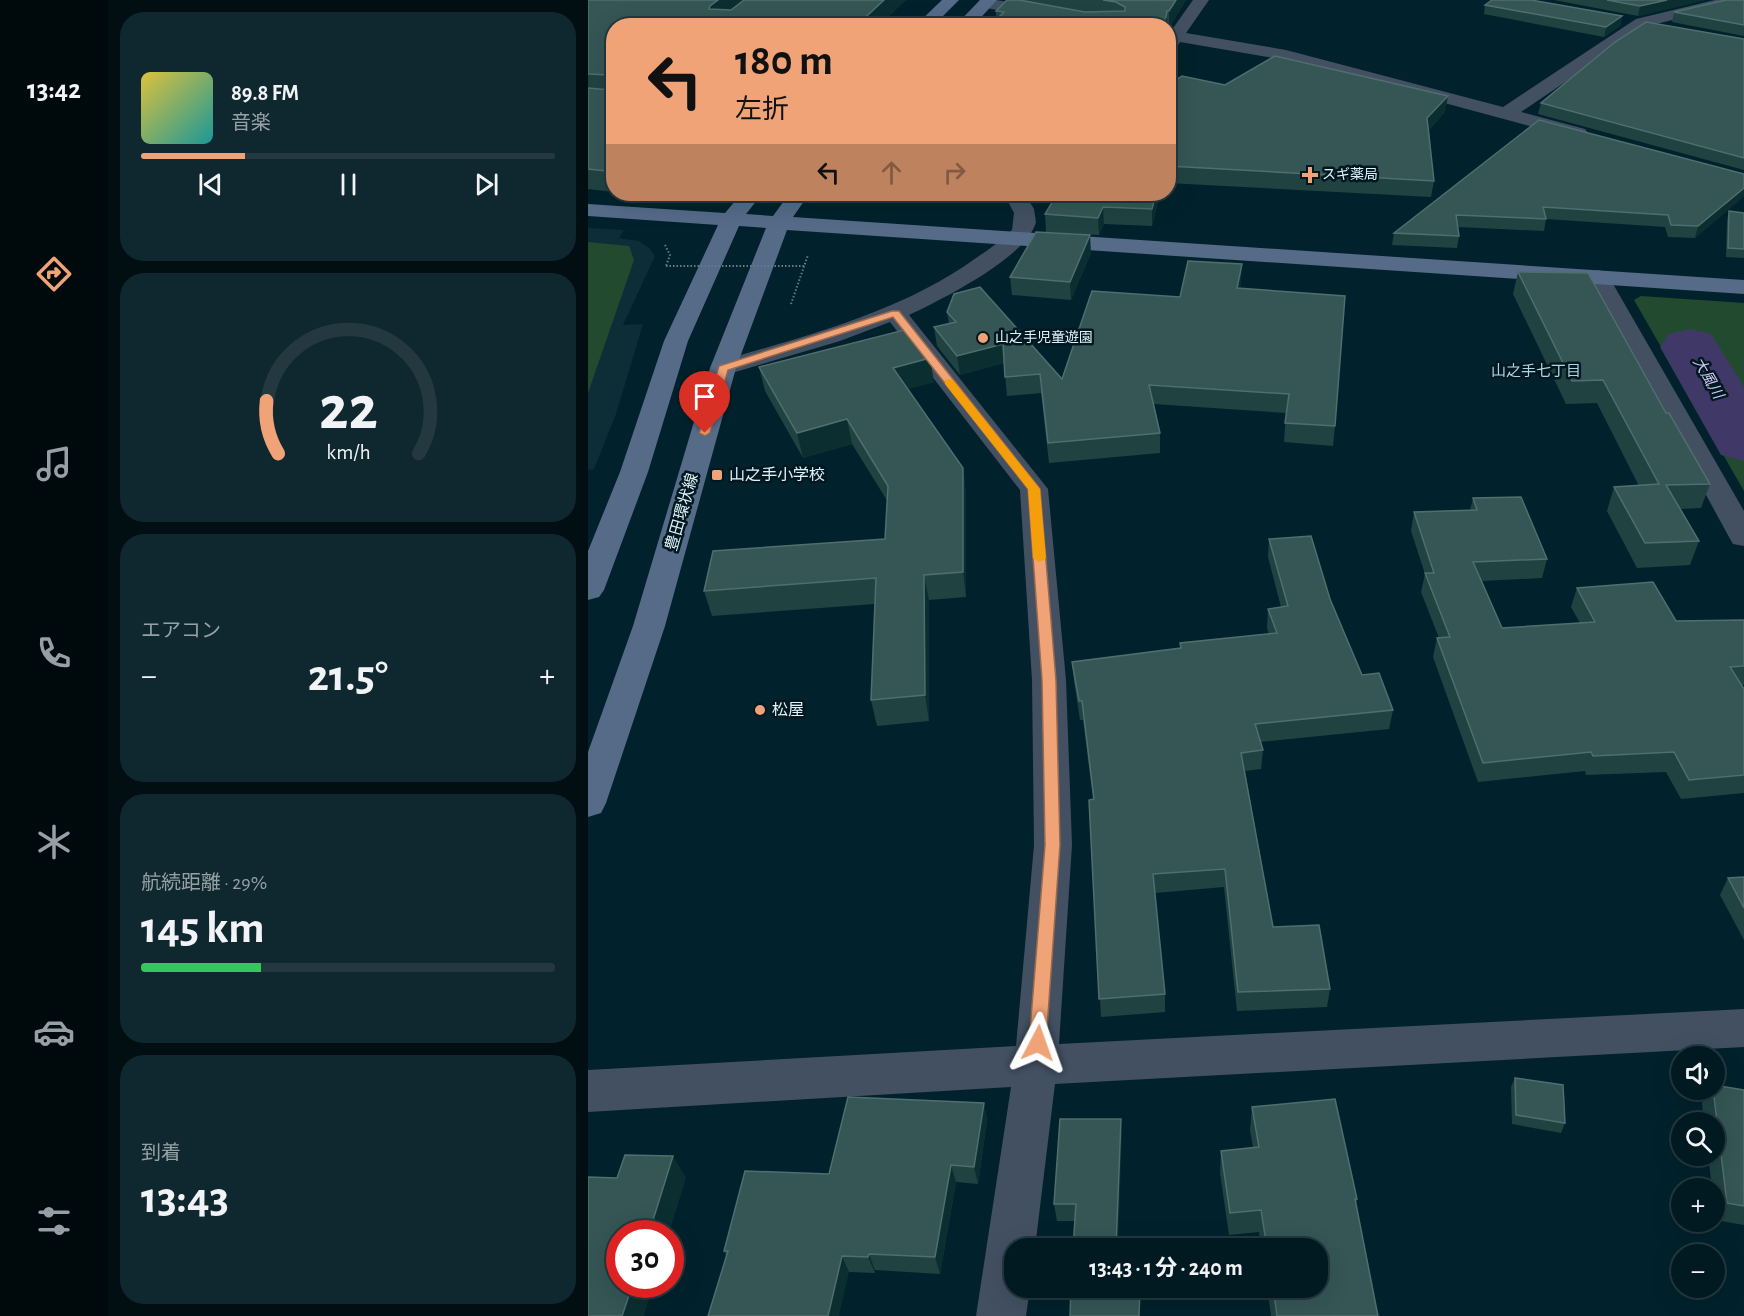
<!DOCTYPE html>
<html lang="ja">
<meta charset="utf-8">
<style>
:root{--surface:#011a21;--page:#0f272e;--text:#f1f3f6;--muted:#96a1a5;--line:#23383f;--accent:#efa377}
body{margin:0;font-family:"Alegreya Sans","Noto Sans JP",sans-serif;background:var(--page);color:var(--text);height:100vh;display:flex;flex-direction:column;font-size:22px;white-space:nowrap}
*{box-sizing:border-box;margin:0}
p{font-size:20px;color:var(--muted)}
.icon{flex:none;width:33px;height:33px;fill:none;stroke:currentColor;stroke-width:2;stroke-linecap:round;stroke-linejoin:round}
.map{position:relative;flex:1;overflow:hidden}
.sheet{display:flex;flex-direction:column;gap:12px;padding:12px;background:#010e12;width:480px}
.sheet>*{flex:none}
.hud{position:absolute;left:18px;top:18px;width:570px;height:183px;border-radius:24px;box-shadow:0 6px 24px #0002,0 0 0 2px var(--line);background:#efa377;color:#111;overflow:hidden}
.buttons{position:absolute;left:1083px;top:1046px;display:grid;gap:12px}
.buttons a{display:grid;place-items:center;width:54px;height:54px;border-radius:50%;background:var(--surface);box-shadow:0 6px 24px #0002,0 0 0 2px var(--line);font-size:30px}
.speed{position:absolute;left:18px;top:1220px;display:flex;gap:12px;font-size:30px;font-weight:700;text-align:center}
.speed>*{display:grid;place-content:center;width:78px;height:78px;border-radius:50%;background:var(--surface);box-shadow:0 6px 24px #0002,0 0 0 2px var(--line);line-height:1}
.speed .limit{border:9px solid #d22;background:#fff;color:#111}
.pin{position:absolute;display:grid;place-items:center;width:51px;height:51px;color:#fff;margin:-62px -26px;border-radius:50% 50% 50% 0;rotate:-45deg;box-shadow:0 0 6px #0007}
.pin .icon{rotate:45deg}
.me{position:absolute;width:66px;margin:-33px;rotate:4deg;stroke-linejoin:round;filter:drop-shadow(0 0 4px #0008)}
.turn{display:flex;align-items:center;gap:21px;height:126px;padding:0 30px;font-size:27px}
.turn .icon{width:78px;height:78px;stroke-width:2.5}
.turn b{display:block;font-size:42px;line-height:51px}
.lanes{display:flex;align-items:center;height:57px;padding:0 30px;background:#0003;justify-content:center;gap:30px;direction:ltr}
.lanes .off{opacity:.35}
.big{font-size:45px;font-weight:700;line-height:1.1}
.sheet .card{flex:1;display:flex;flex-direction:column;justify-content:center;gap:9px;min-width:0;padding:0 21px;border-radius:24px;background:var(--page)}
.sheet .dial{align-items:center;gap:0}
.dial svg{height:156px;overflow:visible;fill:none;stroke:var(--line);stroke-width:7;stroke-linecap:round;text-anchor:middle}
.dial text{fill:var(--text);stroke:none}
.song{display:flex;align-items:center;gap:18px}
.cover{width:72px;height:72px;border-radius:9px;background:linear-gradient(135deg,hsl(50 70% 55%),hsl(180 70% 35%))}
.played{height:6px;border-radius:3px;background:linear-gradient(90deg,var(--accent) 25%,var(--line) 25%)}
.keys{display:flex;justify-content:space-around;direction:ltr}
.heat{display:flex;justify-content:space-between;align-items:center;font-size:33px;direction:ltr}
.charge{height:9px;border-radius:4px;background:linear-gradient(90deg,#34c759 29%,var(--line) 0)}
.trip{position:absolute;left:416px;top:1238px;width:324px;height:60px;border-radius:24px;background:var(--surface);box-shadow:0 6px 24px #0002,0 0 0 2px var(--line);font-weight:700;line-height:60px;text-align:center}
main{display:flex;flex:1;min-height:0}
.menu{display:flex;flex-direction:column;width:108px;justify-content:space-around;align-items:center;background:#000a0d;color:var(--muted)}
.menu .icon{width:42px;height:42px}
.menu .on{color:var(--accent)}
.menu b{font-size:27px;color:var(--text)}
.map>svg:first-child{display:block}
</style>
<main>
<nav class="menu">
<b>13:42</b>
<svg class="icon on" aria-label="directions" viewBox="0 0 24 24"><path d="M12 3l9 9-9 9-9-9zM9 14v-3h6M13 9l2 2-2 2"/></svg>
<svg class="icon" aria-label="music" viewBox="0 0 24 24"><path d="M9 18V5l10-2v13"/><circle cx="6" cy="18" r="3"/><circle cx="16" cy="16" r="3"/></svg>
<svg class="icon" aria-label="phone" viewBox="0 0 24 24"><path d="M5 4h4l2 5-3 2q2 4 5 5l2-3 5 2v4C11 20 4 13 5 4z"/></svg>
<svg class="icon" aria-label="climate" viewBox="0 0 24 24"><path d="M12 3v18M4 7l16 10M4 17L20 7"/></svg>
<svg class="icon" aria-label="car" viewBox="0 0 24 24"><path d="M5 17H2v-5l4-1 3-4h7l3 4 3 1v5h-3M9 17h6M6 11h13"/><circle cx="7" cy="17" r="2"/><circle cx="17" cy="17" r="2"/></svg>
<svg class="icon" aria-label="filters" viewBox="0 0 24 24"><path d="M4 7h16M4 17h16"/><circle cx="9" cy="7" r="2"/><circle cx="15" cy="17" r="2"/></svg>
</nav>
<section class="sheet">
<div class="card">
<div class="song"><i class="cover"></i><div><b>89.8 FM</b><p>音楽</p></div></div>
<div class="played"></div>
<div class="keys"><svg class="icon" aria-label="previous" viewBox="0 0 24 24"><path d="M18 5L8 12l10 7zM5 5v14"/></svg><svg class="icon" aria-label="pause" viewBox="0 0 24 24"><path d="M8 5v14M16 5v14"/></svg><svg class="icon" aria-label="next" viewBox="0 0 24 24"><path d="M6 5l10 7-10 7zM19 5v14"/></svg></div>
</div>
<div class="card dial"><svg viewBox="0 0 100 80">
<path d="M14 69A42 42 0 1 1 86 69"/>
<path d="M14 69A42 42 0 0 1 8 42" stroke="#efa377"/>
<text x="50" y="56" font-size="32" font-weight="700">22</text>
<text x="50" y="72" font-size="11">km/h</text>
</svg></div>
<div class="card"><p>エアコン</p>
<div class="heat"><a>−</a><b class="big">21.5°</b><a>+</a></div>
</div>
<div class="card"><p>航続距離 · 29%</p><b class="big">145 km</b><div class="charge"></div></div>
<div class="card"><p>到着</p><b class="big">13:43</b></div>
</section>
<div class="map">
<svg width="1156" height="1316" viewBox="0 0 1156 1316">
<rect width="100%" height="100%" fill="#01222c"/>
<polygon fill="#0d2e37" points="0,228 36,230 31,238 51,241 61,248 67,256 35,325 55,324 28,414 6,469 0,470"/>
<g fill="#224a2f">
<polygon points="0,242 41,246 46,260 0,393"/>
<polygon points="1053,296 1156,303 1156,491 1046,300"/>
</g>
<g fill="none" stroke-linecap="round" stroke-linejoin="round">
<polygon fill="#403967" fill-rule="evenodd" points="1102,329 1123,334 1156,387 1156,461 1133,455 1072,347 1081,334"/>
<g stroke="#627d86" stroke-width="2" stroke-dasharray="1.5 2" stroke-linecap="butt">
<polyline points="77,245 82,255 78,266"/>
<polyline points="203,304 220,255"/>
</g>
<g fill="#425062" fill-rule="evenodd">
<polygon points="392,0 408,0 528,21 536,26 498,26 398,8 392,6 390,3"/>
<polygon points="605,0 621,0 598,33 698,50 915,107 1048,19 1127,0 1155,0 1153,3 1060,26 933,112 997,129 1000,133 997,137 990,139 697,60 592,42 586,51 580,52 580,30 583,31"/>
<path d="M416,194H437L446,209L448,222C439,257 353,300 321,315L460,489L478,680L484,845L471,1044L1156,1009V1047L467,1084L447,1248H426V1287H442L438,1316H388L423,1087L0,1112V1070L428,1046L446,845L444,680L432,490L302,322L252,341L144,373L135,376L126,373L122,368L126,363C216,336 310,314 388,258C400,250 413,241 424,230L426,213Z"/>
<polygon points="1010,270 1018,272 1021,277 1156,511 1156,546 1145,544 1141,537 999,277 1002,272"/>
</g>
<g fill="#556b88" fill-rule="evenodd">
<polygon points="354,0 371,0 345,26 327,26"/>
<polygon points="392,0 409,0 385,26 367,26"/>
<polygon points="153,194 174,194 158,214 185,216 201,194 221,194 205,217 1156,280 1156,294 199,230 148,368 77,626 18,803 13,813 0,817 0,752 45,626 122,368 178,228 151,226 100,341 60,472 16,590 11,597 0,600 0,551 32,472 76,341 130,225 0,216 0,204 137,213"/>
</g>
<polyline stroke="#627d86" stroke-width="2" stroke-dasharray="1.5 2" stroke-linecap="butt" points="78,266 216,266"/>
</g>
<g fill="#204341">
<polygon points="0,0 318,0 290,26 26,26 26,192 0,189"/>
<polygon points="433,0 598,0 581,28 580,28 580,26 405,26 405,23 408,20 408,11"/>
<polygon points="966,0 1117,0 1050,16"/>
<polygon points="1156,0 1156,36 1084,22 1086,12"/>
<polygon points="897,5 1034,16 1032,26 1016,37 896,14"/>
<polygon points="1156,39 1156,170 950,114 953,103"/>
<polygon points="580,85 637,85 857,112 841,130 846,181 843,197 580,183"/>
<polygon points="951,120 1156,174 1156,196 1107,238 1080,237 1077,227 958,219 956,231 870,227 871,236 869,248 804,245 806,233"/>
<polygon points="40,194 88,194 82,198"/>
<polygon points="469,194 572,194 564,226 516,224 511,235 458,232 457,214"/>
<polygon points="1141,211 1156,213 1156,258 1138,257 1139,220"/>
<polygon points="503,253 483,300 424,295 422,277"/>
<polygon points="654,264 652,288 747,426 745,446 696,442 698,413 566,404 572,433 572,453 461,463 453,393 419,396 416,363 372,375 349,346 346,327 361,324 359,312 474,379 592,297"/>
<polygon points="930,272 1078,413 1122,484 1113,508 1092,509 1111,541 1102,565 1049,568 1019,511 1026,487 1051,486 1009,403 978,404 925,294"/>
<polygon points="171,367 346,382 319,389 375,468 378,493 378,597 341,600 341,721 289,726 283,700 287,604 124,616 116,591 297,539 300,502 264,444 215,458 177,391"/>
<polygon points="885,498 959,559 954,578 894,581 914,628 992,623 983,607 989,588 1088,621 1156,620 1156,685 1154,685 1156,689 1156,793 1093,799 1078,772 998,775 997,771 890,782 845,657 849,638 851,638 833,592 837,574 823,531 826,512 882,510"/>
<polygon points="681,539 742,599 774,675 805,710 801,729 672,742 675,750 673,769 657,771 685,927 742,989 739,1007 649,1011 636,887 567,893 577,994 577,1012 513,1017 501,800 505,799 495,720 492,720 486,681 484,662 592,649 592,643 681,634 679,628 680,609 693,607 680,557"/>
<polygon points="1156,877 1156,940 1132,895 1140,878"/>
<polygon points="927,1078 977,1123 973,1133 924,1124 923,1087"/>
<polygon points="1122,1089 1156,1090 1156,1225 1127,1220 1126,1188 1124,1188 1120,1155 1126,1155 1126,1122 1116,1122 1114,1103"/>
<polygon points="396,1103 399,1121 390,1184 368,1182 352,1274 287,1270 287,1273 261,1272 138,1256 136,1251 241,1174"/>
<polygon points="664,1107 769,1199 768,1204 790,1316 683,1316 679,1287 729,1287 729,1248 673,1248 671,1232 641,1235 632,1173 633,1151 665,1147 662,1130"/>
<polygon points="534,1137 487,1221 469,1221 466,1204"/>
</g>
<g fill="#0b2e30">
<polygon points="130,0 159,0 126,24 121,9 122,6"/>
<polygon points="296,0 318,0 290,26 268,26"/>
<polygon points="588,0 598,0 581,28 581,11"/>
<polygon points="1079,0 1117,0 1050,16 1052,6"/>
<polygon points="579,11 579,26 573,26"/>
<polygon points="1034,16 1032,26 1016,37 1018,27"/>
<polygon points="860,96 857,112 837,134 839,118"/>
<polygon points="1156,188 1156,196 1107,238 1110,226"/>
<polygon points="81,194 88,194 82,198"/>
<polygon points="568,194 572,194 564,226 564,209"/>
<polygon points="515,207 516,224 511,235 510,218"/>
<polygon points="502,235 503,253 483,300 482,282"/>
<polygon points="654,264 653,283 649,307 649,288"/>
<polygon points="415,344 417,363 372,375 369,356"/>
<polygon points="342,358 346,382 309,392 305,368"/>
<polygon points="259,419 264,444 215,458 209,433"/>
<polygon points="375,468 378,493 378,597 375,572"/>
<polygon points="336,575 341,600 341,721 337,695"/>
<polygon points="396,1103 399,1121 390,1184 386,1167"/>
<polygon points="533,1119 534,1137 530,1248 528,1248"/>
<polygon points="85,1156 98,1178 81,1233 61,1233"/>
<polygon points="363,1165 368,1182 352,1274 347,1257"/>
<polygon points="281,1254 287,1270 287,1273 280,1257"/>
<polygon points="254,1256 261,1272 251,1316 240,1316"/>
<polygon points="45,1284 65,1284 56,1316 34,1316"/>
<polygon points="552,1287 553,1287 552,1316 551,1316"/>
</g>
<g fill="#355655" stroke="#506e6e" stroke-width="1.5">
<polygon points="0,0 130,0 122,6 121,9 143,10 156,0 296,0 268,26 26,26 26,172 0,169 0,88 22,90 23,78 21,75 0,74"/>
<polygon points="419,0 431,0 497,12 537,11 537,7 528,2 515,0 588,0 581,11 579,11 578,17 573,26 434,26 405,23 416,12 408,11"/>
<polygon points="904,0 943,0 1034,16 1018,27 897,5"/>
<polygon points="1019,0 1079,0 1052,6"/>
<polygon points="1138,0 1156,0 1156,25 1086,12"/>
<polygon points="1058,22 1156,39 1156,158 953,103 1027,42"/>
<polygon points="687,56 860,96 839,118 846,181 580,166 580,85 594,76 637,85"/>
<polygon points="951,120 1156,174 1156,188 1110,226 1083,225 1080,215 955,207 958,219 868,215 871,236 806,233"/>
<polygon points="469,194 568,194 564,209 515,207 510,218 457,214"/>
<polygon points="1141,211 1156,213 1156,249 1140,248"/>
<polygon points="448,232 502,235 482,282 422,277"/>
<polygon points="600,261 654,264 649,288 757,296 747,426 697,423 701,394 561,385 572,433 460,443 452,374 417,377 415,344 369,356 346,327 368,322 359,312 366,294 392,287 474,379 504,291 592,297"/>
<polygon points="930,272 1000,273 1078,413 1081,413 1122,484 1078,485 1111,541 1057,543 1026,487 1071,484 1015,380 984,381"/>
<polygon points="320,329 342,358 305,368 375,468 375,572 336,575 337,695 283,700 288,578 116,591 125,551 297,539 300,486 259,419 209,433 171,367"/>
<polygon points="933,497 959,559 885,562 914,628 1007,622 989,588 1065,582 1088,621 1156,620 1156,666 1142,667 1156,689 1156,775 1101,780 1086,752 1005,756 1003,752 895,763 849,638 862,637 837,573 846,573 826,512 889,510 885,498"/>
<polygon points="723,536 742,599 774,675 791,673 805,710 667,724 675,750 653,753 685,927 731,925 742,989 650,992 637,869 565,874 577,994 511,999 501,800 506,799 494,701 491,701 484,662 593,648 592,643 689,633 680,609 700,606 681,539"/>
<polygon points="1156,877 1156,908 1140,878"/>
<polygon points="927,1078 975,1085 977,1123 928,1115"/>
<polygon points="1126,1085 1156,1090 1156,1206 1139,1203 1125,1089 1126,1089"/>
<polygon points="260,1097 396,1103 386,1167 363,1165 347,1257 281,1254 280,1257 254,1256 240,1316 120,1316 140,1251 136,1251 157,1171 241,1174"/>
<polygon points="747,1099 769,1199 767,1199 790,1316 689,1316 685,1287 729,1287 729,1248 679,1248 673,1210 642,1213 633,1151 671,1147 664,1107"/>
<polygon points="472,1119 533,1119 528,1248 485,1248 488,1204 466,1204"/>
<polygon points="37,1155 85,1156 61,1233 32,1233 32,1284 45,1284 34,1316 0,1316 0,1177 29,1178"/>
<polygon points="483,1287 552,1287 551,1316 482,1316"/>
</g>
<polygon fill="#efa377" stroke="#9b6a4d" stroke-width="1.5" points="304,311 311,311 452,489 468,680 472,845 458,1043 456,1049 450,1051 443,1049 441,1043 457,845 454,680 440,489 305,317 140,370 122,433 117,436 111,433 131,366"/>
<polygon fill="#f59e0b" points="361,379 365,380 452,489 458,558 456,560 451,562 445,558 440,489 357,384 357,380"/>
<g fill="#efa377" stroke="#021820" stroke-width="2">
<path d="M719 166h6v6h6v6h-6v6h-6v-6h-6v-6h6z"/>
<circle cx="395" cy="338" r="6"/>
<rect x="123" y="469" width="12" height="12" rx="3"/>
<circle cx="172" cy="710" r="6"/>
</g>
<g text-anchor="middle" dominant-baseline="central" stroke-width="5" stroke-linejoin="round" paint-order="stroke">
<g font-size="14" fill="#e0f2f9" stroke="#021820" text-anchor="start">
<text x="734" y="175">スギ薬局</text>
<text x="407" y="338">山之手児童遊園</text>
</g>
<g font-size="15" fill="#afd3df" stroke="#021820">
<text x="948" y="371">山之手七丁目</text>
</g>
<g font-size="15" font-style="italic" fill="#cecaf8" stroke="#021820">
<text transform="translate(1120 378) rotate(60)">大風川</text>
</g>
<g font-size="16" fill="#e0f2f9" stroke="#021820" text-anchor="start">
<text x="141" y="475">山之手小学校</text>
<text x="184" y="710">松屋</text>
</g>
<g font-size="16" fill="#e0f2f9" stroke="#021820">
<text transform="translate(94 512) rotate(-74)">豊田環状線</text>
</g>
</g>
</svg>
<div class="buttons">
<a><svg class="icon" aria-label="sound" viewBox="0 0 24 24"><path d="M4 9h4l5-4v14l-5-4H4zM17 9q2 3 0 6"/></svg></a>
<a><svg class="icon" aria-label="search" viewBox="0 0 24 24"><circle cx="10" cy="10" r="6"/><path d="M15 15l6 6"/></svg></a>
<a>+</a>
<a>−</a>
</div>
<div class="speed"><div class="limit">30</div></div>
<div class="pin" style="left:117px;top:433px;background:#d93025"><svg class="icon" aria-label="arrive" viewBox="0 0 24 24"><path d="M6 21V4h12l-3 4 3 4H6"/></svg></div>
<svg class="me" style="left:450px;top:1043px" viewBox="-20 -20 40 40"><path d="M0-17L14 15 0 8-14 15z" fill="#efa377" stroke="#fff" stroke-width="4"/></svg>
<div class="trip">13:43 · 1 分 · 240 m</div>
<div class="hud">
<div class="turn"><svg class="icon" aria-label="left" viewBox="0 0 24 24"><path d="M17 20v-9H6M10 6l-5 5 5 5"/></svg><div><b>180 m</b>左折</div></div>
<div class="lanes"><svg class="icon" aria-label="left" viewBox="0 0 24 24"><path d="M17 20v-9H6M10 6l-5 5 5 5"/></svg><svg class="icon off" aria-label="ahead" viewBox="0 0 24 24"><path d="M12 20V5M6 11l6-6 6 6"/></svg><svg class="icon off" aria-label="right" viewBox="0 0 24 24"><path d="M7 20v-9h11M14 6l5 5-5 5"/></svg></div>
</div>
</div>
</main>
